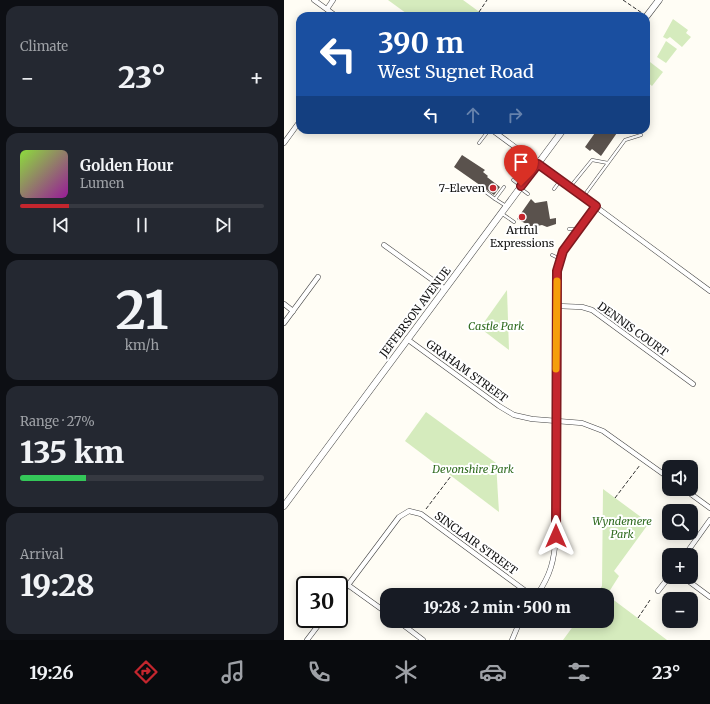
<!DOCTYPE html>
<meta charset="utf-8">
<style>
:root{--surface:#171b24;--page:#242831;--text:#f1f3f6;--muted:#9ea1a6;--line:#363941;--accent:#c4262e}
body{margin:0;font-family:Merriweather,serif;background:var(--page);color:var(--text);height:100vh;display:flex;flex-direction:column;font-size:15px;white-space:nowrap}
*{box-sizing:border-box;margin:0}
p{font-size:13px;color:var(--muted)}
.icon{flex:none;width:22px;height:22px;fill:none;stroke:currentColor;stroke-width:2;stroke-linecap:round;stroke-linejoin:round}
.map{position:relative;flex:1;overflow:hidden}
.details{display:flex;flex-direction:column;gap:6px;padding:6px;background:#0d0f14;width:284px}
.details>*{flex:none}
.guide{position:absolute;left:12px;top:12px;width:354px;height:122px;border-radius:12px;box-shadow:0 2px 10px #0003;background:#1a4fa0;color:#fff;overflow:hidden}
.fabs{position:absolute;left:378px;top:460px;display:grid;gap:8px}
.fabs a{display:grid;place-items:center;width:36px;height:36px;border-radius:8px;background:var(--surface);box-shadow:0 2px 10px #0003;font-size:20px}
.speed{position:absolute;left:12px;top:576px;display:flex;gap:8px;font-size:20px;font-weight:700;text-align:center}
.speed>*{display:grid;place-content:center;width:52px;height:52px;border-radius:50%;background:var(--surface);box-shadow:0 2px 10px #0003;line-height:1}
.speed .limit{border:2px solid #111;border-radius:6px;background:#fff;color:#111}
.pin{position:absolute;display:grid;place-items:center;width:34px;height:34px;color:#fff;margin:-41px -17px;border-radius:50% 50% 50% 0;rotate:-45deg;box-shadow:0 0 4px #0007}
.pin .icon{rotate:45deg}
.me{position:absolute;width:44px;margin:-22px;rotate:0deg;stroke-linejoin:round;filter:drop-shadow(0 0 3px #0008)}
.turn{display:flex;align-items:center;gap:14px;height:84px;padding:0 16px;font-size:18px}
.turn .icon{width:52px;height:52px;stroke-width:2.5}
.turn b{display:block;font-size:28px;line-height:34px}
.lanes{display:flex;align-items:center;height:38px;padding:0 16px;background:#0003;justify-content:center;gap:20px;direction:ltr}
.lanes .off{opacity:.35}
.big{font-size:30px;font-weight:800;line-height:1.1}
.details .card{flex:1;display:flex;flex-direction:column;justify-content:center;gap:6px;min-width:0;padding:0 14px;border-radius:12px;background:var(--page)}
.details .dial{align-items:center;gap:0}
.dial b{font-size:52px;line-height:1}
.song{display:flex;align-items:center;gap:12px}
.cover{width:48px;height:48px;border-radius:6px;background:linear-gradient(135deg,hsl(90 70% 55%),hsl(300 70% 35%))}
.played{height:4px;border-radius:2px;background:linear-gradient(90deg,var(--accent) 20%,var(--line) 20%)}
.keys{display:flex;justify-content:space-around;direction:ltr}
.heat{display:flex;justify-content:space-between;align-items:center;font-size:22px;direction:ltr}
.charge{height:6px;border-radius:3px;background:linear-gradient(90deg,#34c759 27%,var(--line) 0)}
.trip{position:absolute;left:96px;top:588px;width:234px;height:40px;border-radius:12px;background:var(--surface);box-shadow:0 2px 10px #0003;font-weight:800;line-height:40px;text-align:center}
.tabs{display:flex;height:64px;justify-content:space-around;align-items:center;background:#090b0e;color:var(--muted)}
.tabs .icon{width:28px;height:28px}
.tabs .active{color:var(--accent)}
.tabs b{font-size:18px;color:var(--text)}
main{display:flex;flex:1;min-height:0}
.map>svg:first-child{display:block}
</style>
<main>
<section class="details">
<div class="card"><p>Climate</p>
<div class="heat"><a>−</a><b class="big">23°</b><a>+</a></div>
</div>
<div class="card">
<div class="song"><i class="cover"></i><div><b>Golden Hour</b><p>Lumen</p></div></div>
<div class="played"></div>
<div class="keys"><svg class="icon" aria-label="previous" viewBox="0 0 24 24"><path d="M18 5L8 12l10 7zM5 5v14"/></svg><svg class="icon" aria-label="pause" viewBox="0 0 24 24"><path d="M8 5v14M16 5v14"/></svg><svg class="icon" aria-label="next" viewBox="0 0 24 24"><path d="M6 5l10 7-10 7zM19 5v14"/></svg></div>
</div>
<div class="card dial"><b>21</b><p>km/h</p></div>
<div class="card"><p>Range · 27%</p><b class="big">135 km</b><div class="charge"></div></div>
<div class="card"><p>Arrival</p><b class="big">19:28</b></div>
</section>
<div class="map">
<svg width="426" height="640" viewBox="0 0 426 640">
<rect width="100%" height="100%" fill="#fffdf5"/>
<g fill="#d5ebbd">
<polygon points="104,0 179,0 201,16 126,16"/>
<polygon points="389,19 404,30 402,33 407,37 398,47 386,37 383,39 379,37"/>
<polygon points="382,41 393,49 382,63 373,57"/>
<polygon points="366,62 379,72 368,86 362,81 362,67"/>
<polygon points="223,290 225,350 196,328"/>
<polygon points="142,412 212,463 215,512 121,441"/>
<polygon points="319,489 365,523 330,571 335,576 323,595 312,595 318,586"/>
<polygon points="323,595 383,640 279,640 293,621 323,621"/>
</g>
<g fill="#5a524d">
<polygon points="313,130 335,130 317,156 308,149 306,151 301,147"/>
<polygon points="178,155 201,170 199,172 204,176 203,177 216,187 210,195 170,167"/>
<polygon points="247,199 251,203 263,201 266,219 272,218 272,224 263,227 258,225 248,227 233,219"/>
</g>
<g fill="none" stroke-linecap="round" stroke-linejoin="round">
<g stroke="#444" stroke-width="3.5">
<g id="service">
<polyline points="195,143 205,130"/>
<polyline points="229,180 237,186"/>
<polyline points="220,187 211,199 222,206"/>
<polyline points="286,187 308,160 324,163"/>
<polyline points="236,188 244,194"/>
<polyline points="270,189 276,181"/>
<polyline points="199,190 211,199"/>
<polyline points="299,197 341,140 357,135"/>
<polyline points="217,213 230,222"/>
<polyline points="285,229 294,229"/>
<polyline points="268,255 276,259"/>
</g>
</g>
<g stroke="#444" stroke-width="5.5">
<g id="minor">
<polyline points="30,0 52,16"/>
<polyline points="43,9 49,0"/>
<polyline points="208,130 426,291"/>
<polyline points="0,143 16,121"/>
<polyline points="100,245 161,289"/>
<polyline points="0,304 9,311"/>
<polyline points="273,306 298,307 308,310 409,384"/>
<polyline points="0,323 34,277"/>
<polyline points="123,339 215,406 230,415 248,419 298,423 319,431 385,478"/>
<polyline points="400,489 426,508"/>
<polyline points="401,555 426,520"/>
<polyline points="399,577 426,597"/>
<polyline points="64,585 103,613"/>
<polyline points="374,591 385,577"/>
<path d="M253,595C267,574 270,561 272,536L273,271L279,251L311,206"/>
<polyline points="55,597 115,517 125,511 137,514 247,595"/>
<polyline points="114,621 139,640"/>
<polyline points="23,640 39,619"/>
<polyline points="228,640 236,621"/>
</g>
</g>
<g stroke="#444" stroke-width="7">
<g id="tertiary">
<polyline points="362,17 375,0"/>
<polyline points="0,506 279,130"/>
</g>
</g>
<g stroke="#333" stroke-width="1" stroke-dasharray="4 2" stroke-linecap="butt">
<polyline points="339,0 358,13"/>
<polyline points="195,12 203,0"/>
<polyline points="331,498 356,465"/>
<polyline points="142,509 167,476"/>
<polyline points="354,618 366,600"/>
</g>
<use href="#service" stroke="#fff" stroke-width="2.5"/>
<use href="#minor" stroke="#fff" stroke-width="4.5"/>
<use href="#tertiary" stroke="#fff" stroke-width="6"/>
</g>
<g fill="none" stroke-linecap="round" stroke-linejoin="round">
<g stroke="#7f191e" stroke-width="10">
<polyline id="route" points="237,186 254,164 312,206 279,251 273,271 272,536"/>
</g>
<use href="#route" stroke="#c4262e" stroke-width="7"/>
<polyline stroke="#f59e0b" stroke-width="7" points="272,369 273,281"/>
</g>
<g fill="#c4262e" stroke="#fff" stroke-width="1.5">
<circle cx="209" cy="188" r="4"/>
<circle cx="238" cy="217" r="4"/>
</g>
<g text-anchor="middle" dominant-baseline="central" stroke-width="4" stroke-linejoin="round" paint-order="stroke">
<g font-size="11" fill="#111" stroke="#fff" text-anchor="end">
<text x="201" y="188">7-Eleven</text>
<text x="238" y="230" text-anchor="middle">Artful<tspan x="238" dy="13">Expressions</tspan></text>
</g>
<g font-size="11" fill="#111" stroke="#fff">
<text transform="translate(131 312) rotate(-53)">JEFFERSON AVENUE</text>
<text transform="translate(349 329) rotate(36)">DENNIS COURT</text>
<text transform="translate(183 371) rotate(36)">GRAHAM STREET</text>
<text transform="translate(192 543) rotate(36)">SINCLAIR STREET</text>
</g>
<g font-size="11" font-style="italic" fill="#2f6b1f" stroke="#fff">
<text x="212" y="326">Castle Park</text>
<text x="189" y="469">Devonshire Park</text>
<text x="338" y="521">Wyndemere<tspan x="338" dy="13">Park</tspan></text>
</g>
</g>
</svg>
<div class="fabs">
<a><svg class="icon" aria-label="sound" viewBox="0 0 24 24"><path d="M4 9h4l5-4v14l-5-4H4zM17 9q2 3 0 6"/></svg></a>
<a><svg class="icon" aria-label="search" viewBox="0 0 24 24"><circle cx="10" cy="10" r="6"/><path d="M15 15l6 6"/></svg></a>
<a>+</a>
<a>−</a>
</div>
<div class="speed"><div class="limit">30</div></div>
<div class="pin" style="left:237px;top:186px;background:#d93025"><svg class="icon" aria-label="arrive" viewBox="0 0 24 24"><path d="M6 21V4h12l-3 4 3 4H6"/></svg></div>
<svg class="me" style="left:272px;top:536px" viewBox="-20 -20 40 40"><path d="M0-17L14 15 0 8-14 15z" fill="#c4262e" stroke="#fff" stroke-width="4"/></svg>
<div class="trip">19:28 · 2 min · 500 m</div>
<div class="guide">
<div class="turn"><svg class="icon" aria-label="left" viewBox="0 0 24 24"><path d="M17 20v-9H6M10 6l-5 5 5 5"/></svg><div><b>390 m</b>West Sugnet Road</div></div>
<div class="lanes"><svg class="icon" aria-label="left" viewBox="0 0 24 24"><path d="M17 20v-9H6M10 6l-5 5 5 5"/></svg><svg class="icon off" aria-label="ahead" viewBox="0 0 24 24"><path d="M12 20V5M6 11l6-6 6 6"/></svg><svg class="icon off" aria-label="right" viewBox="0 0 24 24"><path d="M7 20v-9h11M14 6l5 5-5 5"/></svg></div>
</div>
</div>
</main>
<nav class="tabs">
<b>19:26</b>
<svg class="icon active" aria-label="directions" viewBox="0 0 24 24"><path d="M12 3l9 9-9 9-9-9zM9 14v-3h6M13 9l2 2-2 2"/></svg>
<svg class="icon" aria-label="music" viewBox="0 0 24 24"><path d="M9 18V5l10-2v13"/><circle cx="6" cy="18" r="3"/><circle cx="16" cy="16" r="3"/></svg>
<svg class="icon" aria-label="phone" viewBox="0 0 24 24"><path d="M5 4h4l2 5-3 2q2 4 5 5l2-3 5 2v4C11 20 4 13 5 4z"/></svg>
<svg class="icon" aria-label="climate" viewBox="0 0 24 24"><path d="M12 3v18M4 7l16 10M4 17L20 7"/></svg>
<svg class="icon" aria-label="car" viewBox="0 0 24 24"><path d="M5 17H2v-5l4-1 3-4h7l3 4 3 1v5h-3M9 17h6M6 11h13"/><circle cx="7" cy="17" r="2"/><circle cx="17" cy="17" r="2"/></svg>
<svg class="icon" aria-label="filters" viewBox="0 0 24 24"><path d="M4 7h16M4 17h16"/><circle cx="9" cy="7" r="2"/><circle cx="15" cy="17" r="2"/></svg>
<b>23°</b>
</nav>
